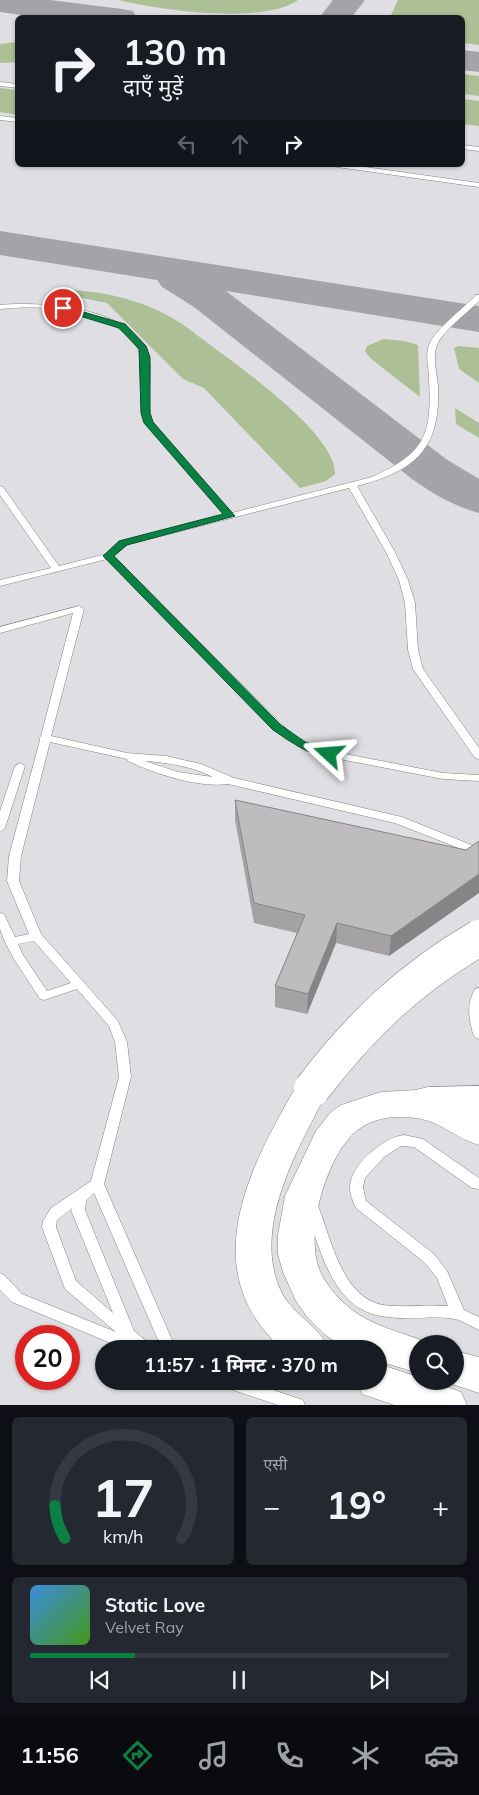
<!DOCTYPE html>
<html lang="hi">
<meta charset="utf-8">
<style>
:root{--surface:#171b24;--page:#242831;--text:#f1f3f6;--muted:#9ea1a6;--line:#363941;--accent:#0b8043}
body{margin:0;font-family:Mulish,"Noto Sans Devanagari",sans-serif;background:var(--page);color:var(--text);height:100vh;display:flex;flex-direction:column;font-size:19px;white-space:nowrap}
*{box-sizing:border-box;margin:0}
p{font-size:16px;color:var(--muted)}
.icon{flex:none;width:28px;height:28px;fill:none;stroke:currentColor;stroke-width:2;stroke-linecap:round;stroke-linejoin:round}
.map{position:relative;height:1405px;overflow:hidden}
.details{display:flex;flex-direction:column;gap:12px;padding:12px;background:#0d0f14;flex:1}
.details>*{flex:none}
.banner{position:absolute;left:15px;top:15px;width:450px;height:152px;border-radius:8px;box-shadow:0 1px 4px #0004;background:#171b24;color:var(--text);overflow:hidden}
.fabs{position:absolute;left:409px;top:1335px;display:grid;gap:10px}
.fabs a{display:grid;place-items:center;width:55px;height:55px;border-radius:50%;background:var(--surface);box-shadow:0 1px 4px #0004;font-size:25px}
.speed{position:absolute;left:15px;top:1325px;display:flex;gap:10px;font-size:25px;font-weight:700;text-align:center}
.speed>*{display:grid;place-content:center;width:65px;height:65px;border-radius:50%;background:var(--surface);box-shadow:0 1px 4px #0004;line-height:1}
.speed .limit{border:8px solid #d22;background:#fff;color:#111}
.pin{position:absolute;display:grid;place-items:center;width:42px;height:42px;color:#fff;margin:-21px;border:2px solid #fff;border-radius:50%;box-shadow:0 1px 5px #0007}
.me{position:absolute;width:55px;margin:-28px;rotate:289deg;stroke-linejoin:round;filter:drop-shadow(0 0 4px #0008)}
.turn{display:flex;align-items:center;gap:18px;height:105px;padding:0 25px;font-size:22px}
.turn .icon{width:65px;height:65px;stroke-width:2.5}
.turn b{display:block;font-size:35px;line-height:42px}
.lanes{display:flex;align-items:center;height:48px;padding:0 25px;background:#0003;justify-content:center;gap:25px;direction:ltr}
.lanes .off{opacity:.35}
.big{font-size:38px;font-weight:700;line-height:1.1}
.details .card{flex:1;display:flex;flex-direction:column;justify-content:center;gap:8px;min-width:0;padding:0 18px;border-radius:8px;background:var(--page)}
.details .dial{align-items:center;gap:0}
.dial svg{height:130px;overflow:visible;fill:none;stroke:var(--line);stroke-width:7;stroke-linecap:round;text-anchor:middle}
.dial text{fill:var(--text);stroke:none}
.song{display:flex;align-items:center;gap:15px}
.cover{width:60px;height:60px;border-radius:8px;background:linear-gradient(135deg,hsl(210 70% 55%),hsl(100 70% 35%))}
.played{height:5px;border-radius:2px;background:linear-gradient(90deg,var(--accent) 25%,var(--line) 25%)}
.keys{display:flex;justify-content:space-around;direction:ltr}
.heat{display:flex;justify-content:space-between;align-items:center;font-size:28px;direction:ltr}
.details .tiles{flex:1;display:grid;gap:12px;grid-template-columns:1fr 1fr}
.card:last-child{grid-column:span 2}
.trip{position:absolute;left:95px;top:1340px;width:292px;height:50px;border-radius:25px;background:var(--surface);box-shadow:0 1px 4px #0004;font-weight:700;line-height:50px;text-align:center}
.menu{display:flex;height:80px;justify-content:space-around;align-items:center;background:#090b0e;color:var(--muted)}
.menu .icon{width:35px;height:35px}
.menu .on{color:var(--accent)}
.menu b{font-size:22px;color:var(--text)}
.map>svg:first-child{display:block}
</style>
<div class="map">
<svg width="479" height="1405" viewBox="0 0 479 1405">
<rect width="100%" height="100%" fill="#dfdfe3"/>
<g fill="#adbf95">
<path d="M119,0H298C263,25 159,10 119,0Z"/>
<polygon points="398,0 479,0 479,45 463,43 462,18 390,17"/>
<polygon points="17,42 17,62 0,63 0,44"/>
<polygon points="462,74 479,76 479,96 463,94"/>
<polygon points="0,88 17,90 17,115 0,112"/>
<polygon points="463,99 479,101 479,126 463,124"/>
<path d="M74,290C118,294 152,303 188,328C223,356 336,430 335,474L326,481L300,488L204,388L183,379L107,303L73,296L55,297L53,292Z"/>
<polygon points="384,339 404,341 418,345 420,397 370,358 365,351 367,346"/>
<polygon points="459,346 479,348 479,383 459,369 454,348"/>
<polygon points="455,408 479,423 479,438 456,424"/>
</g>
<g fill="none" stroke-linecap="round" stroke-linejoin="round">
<g fill="#a4a4a8" fill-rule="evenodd">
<polygon points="0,0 50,0 122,9 133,11 137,18 43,18 0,12"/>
<polygon points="333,0 365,0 351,18 319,18"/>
<polygon points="462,50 479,52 479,72 462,70"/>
<path d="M0,231L479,306V332L226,291L446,459L479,479V513C454,506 433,494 412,479L194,307L162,287L157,280L0,255Z"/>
</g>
<g stroke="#818285" stroke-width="1">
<g id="lane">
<polygon points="0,82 18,84 18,88 0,86"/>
<polygon points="0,116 18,118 18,122 0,120"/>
<polygon points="462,145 479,147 479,151 462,149"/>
<polygon points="334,165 351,165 479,183 479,187 337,167"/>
<path d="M476,295H479V301C468,312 442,332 437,345C432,357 437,374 438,386C441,449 415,471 357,486L395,552L408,580L415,603L418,650L423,669L479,748V759L475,758L413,669L408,650L405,603L399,580L386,552L349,488L126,545L114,556L292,734L316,747L330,751L443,773L479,775V781L443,779L329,757L308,751L284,738L107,559L0,586V580L51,568L0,495V486L3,487L59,566L106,554L120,541L224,515L145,423C137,403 144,380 141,359C140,350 134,342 128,336C95,307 41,305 0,309V305C39,301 139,307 149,358C153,379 144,402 153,422L232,513L372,477C425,453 432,436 429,379C429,368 425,355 429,345C436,328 463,309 476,295Z"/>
<path d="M79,606L84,609L51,736L127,753L166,756L201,764L234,778L402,817L479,848V856L395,823L228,784C199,788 155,774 128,761L127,759L50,742L21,856L19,881L41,934L118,1021L127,1042L131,1077L104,1184L176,1349H162L94,1193L86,1201L85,1210L134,1331L151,1345L153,1349H125L12,1302L0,1290V1273C7,1276 16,1288 22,1294L116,1332L65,1289L42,1227L43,1221L51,1208L91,1181L119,1077L115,1042L109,1026L77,989L44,1000L40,999L14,959L5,942L0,929V913L4,914L15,937L29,934L7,881L9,856L40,740L39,738L41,736L73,613L0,633V627ZM145,761C169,763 191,766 213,777L178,772ZM34,941L71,983L47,991L23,955L18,944ZM72,1208L71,1210L113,1313L76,1281L56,1227L57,1220Z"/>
<polygon points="20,763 25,766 5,828 0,832 0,811 15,766"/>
<path d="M479,988V1039L475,1037L473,1034C469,1017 466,1006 475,989Z"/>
<path d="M404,1135L423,1139L479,1178V1189L472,1188L414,1147L401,1146L384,1157L365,1178L363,1187L366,1201L434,1254L447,1271L464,1310L479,1317V1330L459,1320L449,1318C429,1316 408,1320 388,1317C331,1312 322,1250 304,1206L306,1202L311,1201L316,1202L318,1206C331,1238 342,1298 383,1305C404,1308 427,1304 448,1306L437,1278L424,1262L356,1208C352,1200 348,1189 351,1181C355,1162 384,1137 404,1135Z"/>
<polygon points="219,1381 246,1381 303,1400 305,1405 278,1405 221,1386"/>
</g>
</g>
<g stroke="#818285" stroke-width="1">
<g id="secondary">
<path d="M312,1076L324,1080L329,1089C300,1144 253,1223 279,1287C290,1314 318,1324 329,1349H282C193,1269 251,1164 300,1080Z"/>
<path d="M479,1086V1145C445,1134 440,1116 398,1117C382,1117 366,1122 353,1134C324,1162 301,1243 324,1279C352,1323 387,1327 432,1344H418V1373L379,1361V1349H347L342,1346L324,1334L308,1318L296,1301L283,1272L278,1254V1235L285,1196L316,1131L330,1113L341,1105L381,1092L416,1090L428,1087Z"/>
<polygon points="455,1351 479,1357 479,1393 443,1381 455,1381"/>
<polygon points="379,1364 418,1377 418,1381 430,1381 461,1392 467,1405 394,1405 362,1394 356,1381 379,1381"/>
</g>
</g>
<use href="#lane" fill="#fff" fill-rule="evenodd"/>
<use href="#secondary" fill="#fff" fill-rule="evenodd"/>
<g stroke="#818285" stroke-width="37" stroke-linecap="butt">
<path id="secondary-bridge" d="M312,1089C359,1027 411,977 479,938"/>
</g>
<use href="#secondary-bridge" stroke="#fff" stroke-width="36"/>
</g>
<polygon fill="#a4a2a5" points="235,800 466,850 389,956 336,943 307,1014 275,1007 275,986 297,933 254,923 235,820"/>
<g fill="#868486">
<polygon points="479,874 479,893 389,956 391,936"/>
<polygon points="337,923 336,943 307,1014 308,994"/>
</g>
<polygon fill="#bfbcc0" stroke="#868486" points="235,800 466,850 479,841 479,874 391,936 337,923 308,994 275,986 305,915 254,903"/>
<path fill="#0b8043" stroke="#07532c" d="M63,306L125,324L146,346L150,357V413L153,422L235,516L127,545L114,556L281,725L305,742L333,751V756C316,761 287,739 273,730L103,556L119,541L223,514L144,423L141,413L139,349L119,328L60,310V307Z"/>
</svg>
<div class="fabs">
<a><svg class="icon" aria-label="search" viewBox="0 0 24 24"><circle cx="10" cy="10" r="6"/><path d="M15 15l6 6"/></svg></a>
</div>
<div class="speed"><div class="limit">20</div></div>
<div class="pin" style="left:63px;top:308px;background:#d93025"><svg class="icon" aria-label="arrive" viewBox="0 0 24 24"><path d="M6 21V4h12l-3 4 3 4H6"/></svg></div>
<svg class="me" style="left:329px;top:754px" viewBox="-20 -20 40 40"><path d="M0-17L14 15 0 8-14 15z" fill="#0b8043" stroke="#fff" stroke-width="4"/></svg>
<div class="trip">11:57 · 1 मिनट · 370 m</div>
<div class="banner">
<div class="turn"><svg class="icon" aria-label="right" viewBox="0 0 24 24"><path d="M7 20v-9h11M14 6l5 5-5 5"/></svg><div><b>130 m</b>दाएँ मुड़ें</div></div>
<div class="lanes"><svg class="icon off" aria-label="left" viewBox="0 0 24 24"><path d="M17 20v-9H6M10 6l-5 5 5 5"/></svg><svg class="icon off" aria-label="ahead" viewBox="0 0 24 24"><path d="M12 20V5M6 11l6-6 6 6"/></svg><svg class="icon" aria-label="right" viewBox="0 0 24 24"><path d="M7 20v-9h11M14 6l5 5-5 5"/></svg></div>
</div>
</div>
<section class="details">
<div class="tiles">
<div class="card dial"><svg viewBox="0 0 100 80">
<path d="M14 69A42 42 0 1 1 86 69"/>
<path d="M14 69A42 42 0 0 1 8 49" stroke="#0b8043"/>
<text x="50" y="56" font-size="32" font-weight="700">17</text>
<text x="50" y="72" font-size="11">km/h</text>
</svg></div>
<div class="card"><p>एसी</p>
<div class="heat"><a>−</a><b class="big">19°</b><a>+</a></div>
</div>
<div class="card">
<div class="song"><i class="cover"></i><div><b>Static Love</b><p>Velvet Ray</p></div></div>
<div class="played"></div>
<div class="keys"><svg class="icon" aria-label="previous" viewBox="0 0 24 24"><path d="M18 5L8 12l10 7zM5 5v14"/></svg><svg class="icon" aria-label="pause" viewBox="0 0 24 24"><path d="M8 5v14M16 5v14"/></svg><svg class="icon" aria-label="next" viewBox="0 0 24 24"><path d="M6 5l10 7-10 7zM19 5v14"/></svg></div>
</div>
</div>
</section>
<nav class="menu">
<b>11:56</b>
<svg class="icon on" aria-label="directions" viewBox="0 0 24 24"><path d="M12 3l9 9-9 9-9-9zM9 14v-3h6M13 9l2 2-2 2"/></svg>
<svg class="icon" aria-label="music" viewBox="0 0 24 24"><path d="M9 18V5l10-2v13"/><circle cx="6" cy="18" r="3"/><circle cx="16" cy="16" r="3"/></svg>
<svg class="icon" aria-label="phone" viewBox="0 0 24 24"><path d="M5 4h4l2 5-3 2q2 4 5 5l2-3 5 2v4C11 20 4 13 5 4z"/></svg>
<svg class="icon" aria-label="climate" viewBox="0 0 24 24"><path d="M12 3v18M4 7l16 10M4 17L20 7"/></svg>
<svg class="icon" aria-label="car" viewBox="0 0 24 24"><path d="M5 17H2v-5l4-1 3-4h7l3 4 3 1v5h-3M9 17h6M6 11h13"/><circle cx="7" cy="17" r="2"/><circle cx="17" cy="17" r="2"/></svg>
</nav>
